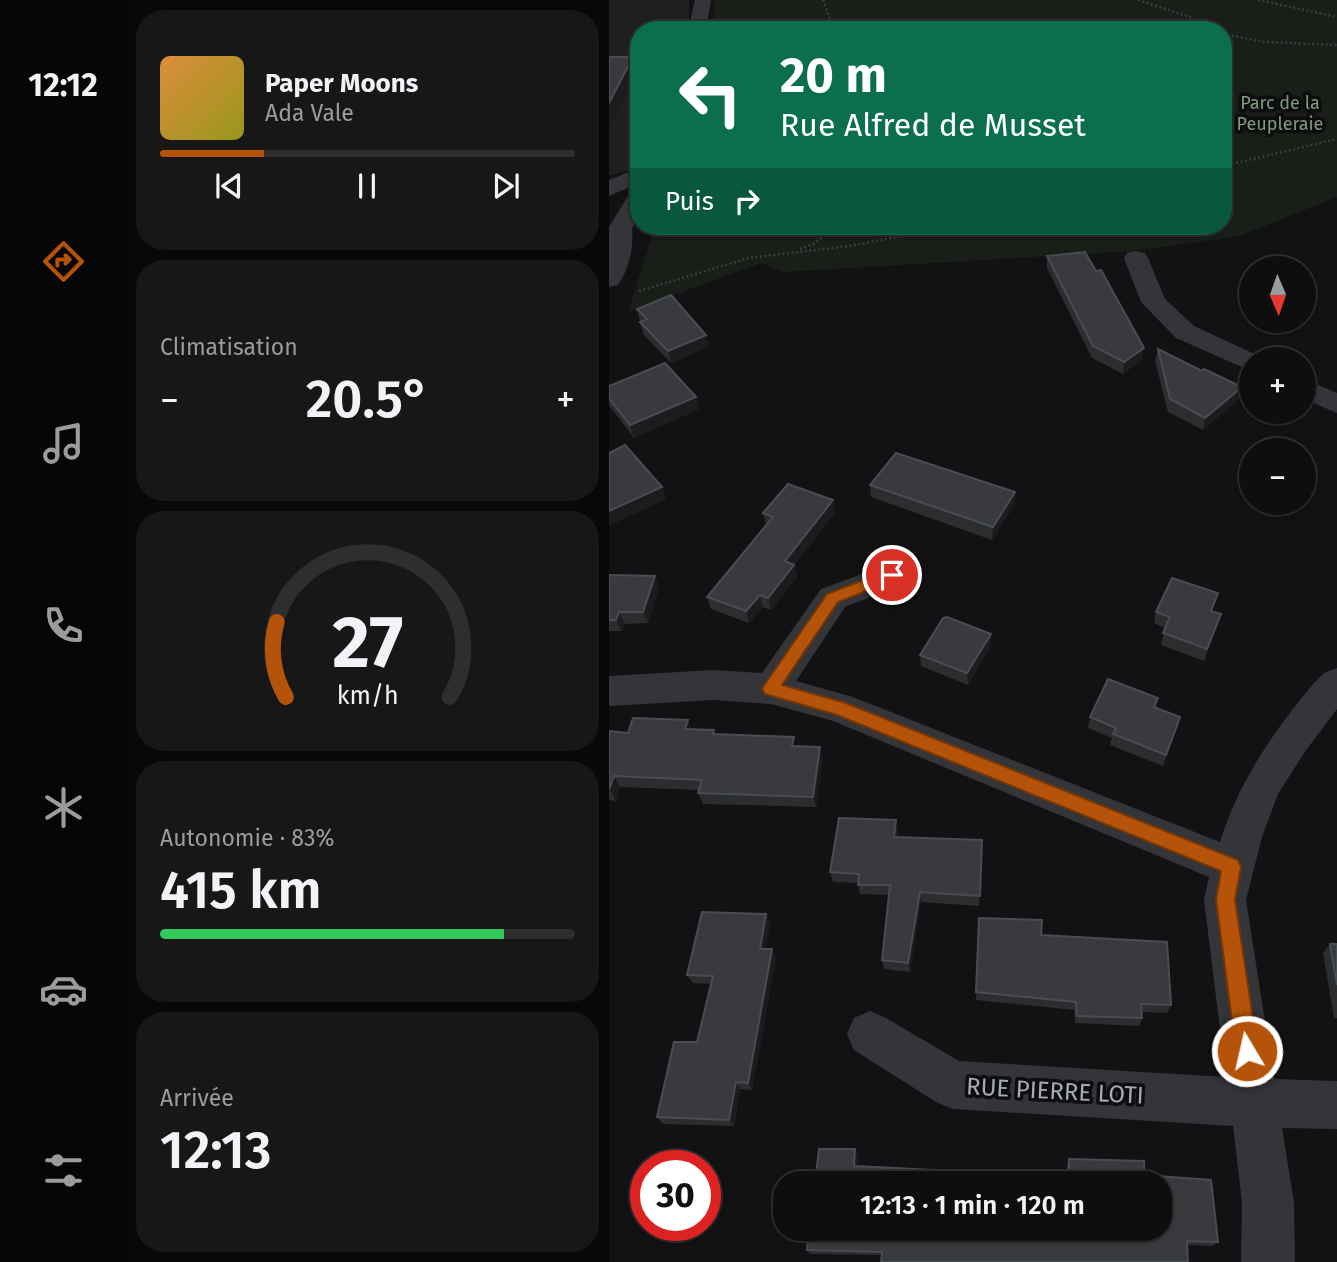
<!DOCTYPE html>
<html lang="fr">
<meta charset="utf-8">
<style>
:root{--surface:#0e0e0f;--page:#171718;--text:#f1f3f6;--muted:#9b9c9e;--line:#2e2e2f;--accent:#b45309}
body{margin:0;font-family:"Fira Sans",sans-serif;background:var(--page);color:var(--text);height:100vh;display:flex;flex-direction:column;font-size:26px;white-space:nowrap}
*{box-sizing:border-box;margin:0}
p{font-size:23px;color:var(--muted)}
.icon{flex:none;width:38px;height:38px;fill:none;stroke:currentColor;stroke-width:2;stroke-linecap:round;stroke-linejoin:round}
.map{position:relative;flex:1;overflow:hidden}
.drawer{display:flex;flex-direction:column;gap:10px;padding:10px;background:#080808;width:483px}
.drawer>*{flex:none}
.banner{position:absolute;left:21px;top:21px;width:602px;height:214px;border-radius:28px;box-shadow:0 2px 5px #0004,0 0 0 2px var(--line);background:#0b6e4f;color:#fff;overflow:hidden}
.needle{width:46px;rotate:178deg}
.tools{position:absolute;left:630px;top:256px;display:grid;gap:14px}
.tools a{display:grid;place-items:center;width:77px;height:77px;border-radius:50%;background:var(--surface);box-shadow:0 2px 5px #0004,0 0 0 2px var(--line);font-size:35px}
.speed{position:absolute;left:21px;top:1150px;display:flex;gap:14px;font-size:35px;font-weight:700;text-align:center}
.speed>*{display:grid;place-content:center;width:91px;height:91px;border-radius:50%;background:var(--surface);box-shadow:0 2px 5px #0004,0 0 0 2px var(--line);line-height:1}
.speed .limit{border:10px solid #d22;background:#fff;color:#111}
.pin{position:absolute;display:grid;place-items:center;width:60px;height:60px;color:#fff;margin:-30px;border:4px solid #fff;border-radius:50%;box-shadow:0 2px 7px #0007}
.me{position:absolute;width:77px;margin:-38px;rotate:351deg;stroke-linejoin:round;filter:drop-shadow(0 0 5px #0008)}
.turn{display:flex;align-items:center;gap:24px;height:147px;padding:0 35px;font-size:32px}
.turn .icon{width:91px;height:91px;stroke-width:2.5}
.turn b{display:block;font-size:49px;line-height:60px}
.then{display:flex;align-items:center;height:66px;padding:0 35px;background:#0003;gap:14px;font-size:26px}
.big{font-size:52px;font-weight:600;line-height:1.1}
.drawer .tile{flex:1;display:flex;flex-direction:column;justify-content:center;gap:10px;min-width:0;padding:0 24px;border-radius:28px;background:var(--page)}
.drawer .dial{align-items:center;gap:0}
.dial svg{height:182px;overflow:visible;fill:none;stroke:var(--line);stroke-width:7;stroke-linecap:round;text-anchor:middle}
.dial text{fill:var(--text);stroke:none}
.song{display:flex;align-items:center;gap:21px}
.cover{width:84px;height:84px;border-radius:10px;background:linear-gradient(135deg,hsl(30 70% 55%),hsl(60 70% 35%))}
.played{height:7px;border-radius:4px;background:linear-gradient(90deg,var(--accent) 25%,var(--line) 25%)}
.keys{display:flex;justify-content:space-around;direction:ltr}
.heat{display:flex;justify-content:space-between;align-items:center;font-size:38px;direction:ltr}
.charge{height:10px;border-radius:5px;background:linear-gradient(90deg,#34c759 83%,var(--line) 0)}
.trip{position:absolute;left:164px;top:1171px;width:399px;height:70px;border-radius:28px;background:var(--surface);box-shadow:0 2px 5px #0004,0 0 0 2px var(--line);font-weight:600;line-height:70px;text-align:center}
main{display:flex;flex:1;min-height:0}
.menu{display:flex;flex-direction:column;width:126px;justify-content:space-around;align-items:center;background:#060606;color:var(--muted)}
.menu .icon{width:49px;height:49px}
.menu .selected{color:var(--accent)}
.menu b{font-size:32px;color:var(--text)}
.map>svg:first-child{display:block}
</style>
<main>
<nav class="menu">
<b>12:12</b>
<svg class="icon selected" aria-label="directions" viewBox="0 0 24 24"><path d="M12 3l9 9-9 9-9-9zM9 14v-3h6M13 9l2 2-2 2"/></svg>
<svg class="icon" aria-label="music" viewBox="0 0 24 24"><path d="M9 18V5l10-2v13"/><circle cx="6" cy="18" r="3"/><circle cx="16" cy="16" r="3"/></svg>
<svg class="icon" aria-label="phone" viewBox="0 0 24 24"><path d="M5 4h4l2 5-3 2q2 4 5 5l2-3 5 2v4C11 20 4 13 5 4z"/></svg>
<svg class="icon" aria-label="climate" viewBox="0 0 24 24"><path d="M12 3v18M4 7l16 10M4 17L20 7"/></svg>
<svg class="icon" aria-label="car" viewBox="0 0 24 24"><path d="M5 17H2v-5l4-1 3-4h7l3 4 3 1v5h-3M9 17h6M6 11h13"/><circle cx="7" cy="17" r="2"/><circle cx="17" cy="17" r="2"/></svg>
<svg class="icon" aria-label="filters" viewBox="0 0 24 24"><path d="M4 7h16M4 17h16"/><circle cx="9" cy="7" r="2"/><circle cx="15" cy="17" r="2"/></svg>
</nav>
<section class="drawer">
<div class="tile">
<div class="song"><i class="cover"></i><div><b>Paper Moons</b><p>Ada Vale</p></div></div>
<div class="played"></div>
<div class="keys"><svg class="icon" aria-label="previous" viewBox="0 0 24 24"><path d="M18 5L8 12l10 7zM5 5v14"/></svg><svg class="icon" aria-label="pause" viewBox="0 0 24 24"><path d="M8 5v14M16 5v14"/></svg><svg class="icon" aria-label="next" viewBox="0 0 24 24"><path d="M6 5l10 7-10 7zM19 5v14"/></svg></div>
</div>
<div class="tile"><p>Climatisation</p>
<div class="heat"><a>−</a><b class="big">20.5°</b><a>+</a></div>
</div>
<div class="tile dial"><svg viewBox="0 0 100 80">
<path d="M14 69A42 42 0 1 1 86 69"/>
<path d="M14 69A42 42 0 0 1 10 36" stroke="#b45309"/>
<text x="50" y="56" font-size="32" font-weight="700">27</text>
<text x="50" y="72" font-size="11">km/h</text>
</svg></div>
<div class="tile"><p>Autonomie · 83%</p><b class="big">415 km</b><div class="charge"></div></div>
<div class="tile"><p>Arrivée</p><b class="big">12:13</b></div>
</section>
<div class="map">
<svg width="728" height="1262" viewBox="0 0 728 1262">
<rect width="100%" height="100%" fill="#121214"/>
<polygon fill="#1e1f21" points="0,0 80,0 80,19 75,30 30,30 30,145 19,171 0,176"/>
<polygon fill="#191e19" points="106,0 728,0 728,197 631,236 524,251 175,272 152,263 19,312 46,226 614,226 614,30 103,30"/>
<g fill="none" stroke-linecap="round" stroke-linejoin="round">
<g stroke="#3a3c3f" stroke-width="2.5" stroke-dasharray="2 2.5" stroke-linecap="butt">
<polyline points="214,0 225,30"/>
<polyline points="529,0 581,17 606,30"/>
<polyline points="649,0 728,17"/>
<polyline points="614,34 655,42 728,45"/>
<polyline points="614,166 728,139"/>
<polyline points="191,249 204,244 227,226"/>
<polyline points="30,291 140,258 240,246 347,226"/>
</g>
<g fill="#343538" fill-rule="evenodd">
<polygon points="86,0 102,0 97,30 79,30"/>
<polygon points="30,168 30,183 0,196 0,180"/>
<path d="M30,189V219L23,228C25,247 20,269 9,285L0,287V227L22,191Z"/>
<polygon points="527,251 536,253 539,258 556,299 585,326 652,357 642,359 642,371 567,338 532,302 515,258 518,253"/>
<polygon points="695,379 728,393 728,413 695,399"/>
<path d="M283,563L295,566L300,575L295,584L236,607L187,681L244,697L611,842C630,781 664,732 705,683L715,673L728,668V709L695,753L669,794L653,837L637,900L665,1079L728,1081V1129L673,1128L685,1202L686,1262H632L633,1202L624,1126L344,1109L327,1102L245,1050L238,1034L245,1018L261,1011L277,1018L350,1061L617,1077L595,900L600,877L224,721L162,704L104,700L0,706V676L104,670L153,673L212,589Z"/>
</g>
</g>
<g fill="#2b2d2f">
<polygon points="438,256 533,360 514,374 483,358 438,268"/>
<polygon points="28,309 97,335 100,347 62,363 34,334"/>
<polygon points="549,349 593,371 633,387 629,400 594,430 559,412 546,361"/>
<polygon points="0,386 90,409 25,438 0,405"/>
<polygon points="261,485 406,504 383,540 262,497"/>
<polygon points="154,513 226,513 185,565 188,577 162,610 154,607 140,623 102,609 98,597 157,525"/>
<polygon points="0,575 46,576 50,588 39,623 16,624 13,631 0,631"/>
<polygon points="603,611 608,625 595,661 552,645 556,628 545,623 547,612"/>
<polygon points="382,646 359,685 312,666 311,655"/>
<polygon points="546,707 571,717 554,766 501,745 503,738 479,728 481,717"/>
<polygon points="79,720 82,729 105,730 106,734 187,746 214,758 207,807 94,804 89,793 90,790 11,787 7,801 0,800 0,731 19,733"/>
<polygon points="289,830 288,837 373,840 370,906 312,902 301,972 275,969 273,960 280,895 251,894 249,883 224,882 221,872"/>
<polygon points="157,914 161,923 156,949 163,949 167,958 143,1090 131,1089 125,1126 54,1124 48,1117 88,1042 102,984 84,983 78,975"/>
<polygon points="370,918 432,935 562,1005 558,1013 533,1012 533,1018 530,1026 466,1023 465,1010 367,1000"/>
<polygon points="721,944 728,944 728,1018 725,1018 714,953"/>
<polygon points="246,1149 249,1155 248,1166 424,1175 458,1174 458,1164 460,1159 535,1175 609,1242 604,1246 578,1245 273,1255 201,1254 198,1250 206,1183"/>
</g>
<g fill="#1c1c1e">
<polygon points="24,57 27,71 0,127 0,103"/>
<polygon points="97,335 100,347 62,363 59,351"/>
<polygon points="535,348 533,360 514,374 515,362"/>
<polygon points="633,387 629,400 594,430 596,418"/>
<polygon points="87,397 90,409 25,438 21,425"/>
<polygon points="53,487 57,499 0,526 0,511"/>
<polygon points="406,492 406,504 383,540 384,527"/>
<polygon points="224,500 226,513 178,573 176,561"/>
<polygon points="185,565 188,577 162,610 159,598"/>
<polygon points="46,576 50,588 39,623 34,612"/>
<polygon points="151,595 154,607 140,623 137,611"/>
<polygon points="10,612 16,624 13,631 7,620"/>
<polygon points="382,634 382,646 359,685 358,673"/>
<polygon points="571,717 568,729 554,766 557,755"/>
<polygon points="79,720 83,732 76,729"/>
<polygon points="211,747 214,758 207,807 204,797"/>
<polygon points="5,776 11,787 7,801 1,790"/>
<polygon points="287,820 289,830 287,847 285,837"/>
<polygon points="311,892 312,902 301,972 299,963"/>
<polygon points="157,914 161,923 155,957 151,949"/>
<polygon points="163,949 167,958 143,1090 139,1083"/>
<polygon points="127,1082 131,1089 125,1126 120,1120"/>
<polygon points="246,1149 249,1155 247,1171 245,1166"/>
</g>
<g fill="#383a3d" stroke="#494c50" stroke-width="2">
<polygon points="0,57 24,57 0,103"/>
<polygon points="476,252 487,271 492,270 535,348 515,362 484,346 438,256"/>
<polygon points="62,295 97,335 59,351 31,322 38,319 28,309"/>
<polygon points="549,349 593,371 595,369 633,387 596,418 561,399"/>
<polygon points="56,363 87,397 21,425 0,398 0,386"/>
<polygon points="16,445 53,487 0,511 0,453"/>
<polygon points="287,453 406,492 384,527 261,485"/>
<polygon points="179,484 224,500 176,561 185,565 159,598 151,595 137,611 98,597 164,517 154,513"/>
<polygon points="0,575 46,576 34,612 10,612 7,620 0,620"/>
<polygon points="563,578 609,593 602,611 612,614 598,649 554,633 561,617 547,612"/>
<polygon points="338,617 382,634 358,673 311,655 334,618"/>
<polygon points="499,679 549,698 545,707 571,717 557,755 504,734 507,728 481,717"/>
<polygon points="24,718 79,720 76,729 105,730 104,734 185,737 183,746 211,747 204,797 89,793 93,780 5,776 0,790 0,731 19,733"/>
<polygon points="230,818 287,820 285,837 373,840 371,896 311,892 299,963 273,960 281,885 249,885 250,874 221,872"/>
<polygon points="93,912 157,914 151,949 163,949 139,1083 127,1082 120,1120 48,1117 65,1042 88,1042 104,976 78,975"/>
<polygon points="370,918 433,920 432,935 558,942 562,1005 532,1004 533,1018 468,1016 467,1002 367,992"/>
<polygon points="721,944 728,944 728,985"/>
<polygon points="210,1149 246,1149 245,1166 424,1175 460,1174 460,1159 535,1161 535,1175 602,1180 609,1242 578,1241 579,1262 272,1262 273,1252 198,1250 200,1228 551,1228 551,1183 206,1183"/>
</g>
<polygon fill="#b45309" stroke="#753606" stroke-width="2" points="283,569 288,571 290,575 288,579 229,602 173,685 237,703 629,860 632,867 626,900 649,1051 646,1059 638,1062 630,1059 627,1051 607,900 612,871 228,715 156,694 153,689 156,684 218,594"/>
<g text-anchor="middle" dominant-baseline="central" stroke-width="7" stroke-linejoin="round" paint-order="stroke">
<g font-size="18" fill="#7f9c7e" stroke="#0d0d0f">
<text x="671" y="103">Parc de la<tspan x="671" dy="21">Peupleraie</tspan></text>
</g>
<g font-size="24" fill="#a5abb3" stroke="#0d0d0f">
<text transform="translate(446 1091) rotate(3)">RUE PIERRE LOTI</text>
</g>
</g>
</svg>
<div class="tools">
<a><svg class="needle" viewBox="-14 -14 28 28"><path d="M0-13l5 13h-10z" fill="#e53935"/><path d="M0 13l5-13h-10z" fill="#9b9c9e"/></svg></a>
<a>+</a>
<a>−</a>
</div>
<div class="speed"><div class="limit">30</div></div>
<div class="pin" style="left:283px;top:575px;background:#d93025"><svg class="icon" aria-label="arrive" viewBox="0 0 24 24"><path d="M6 21V4h12l-3 4 3 4H6"/></svg></div>
<svg class="me" style="left:638px;top:1051px" viewBox="-20 -20 40 40"><circle r="17" fill="#b45309" stroke="#fff" stroke-width="3"/><path d="M0-11L8 9 0 5-8 9z" fill="#fff"/></svg>
<div class="trip">12:13 · 1 min · 120 m</div>
<div class="banner">
<div class="turn"><svg class="icon" aria-label="left" viewBox="0 0 24 24"><path d="M17 20v-9H6M10 6l-5 5 5 5"/></svg><div><b>20 m</b>Rue Alfred de Musset</div></div>
<div class="then">Puis<svg class="icon" aria-label="right" viewBox="0 0 24 24"><path d="M7 20v-9h11M14 6l5 5-5 5"/></svg></div>
</div>
</div>
</main>
